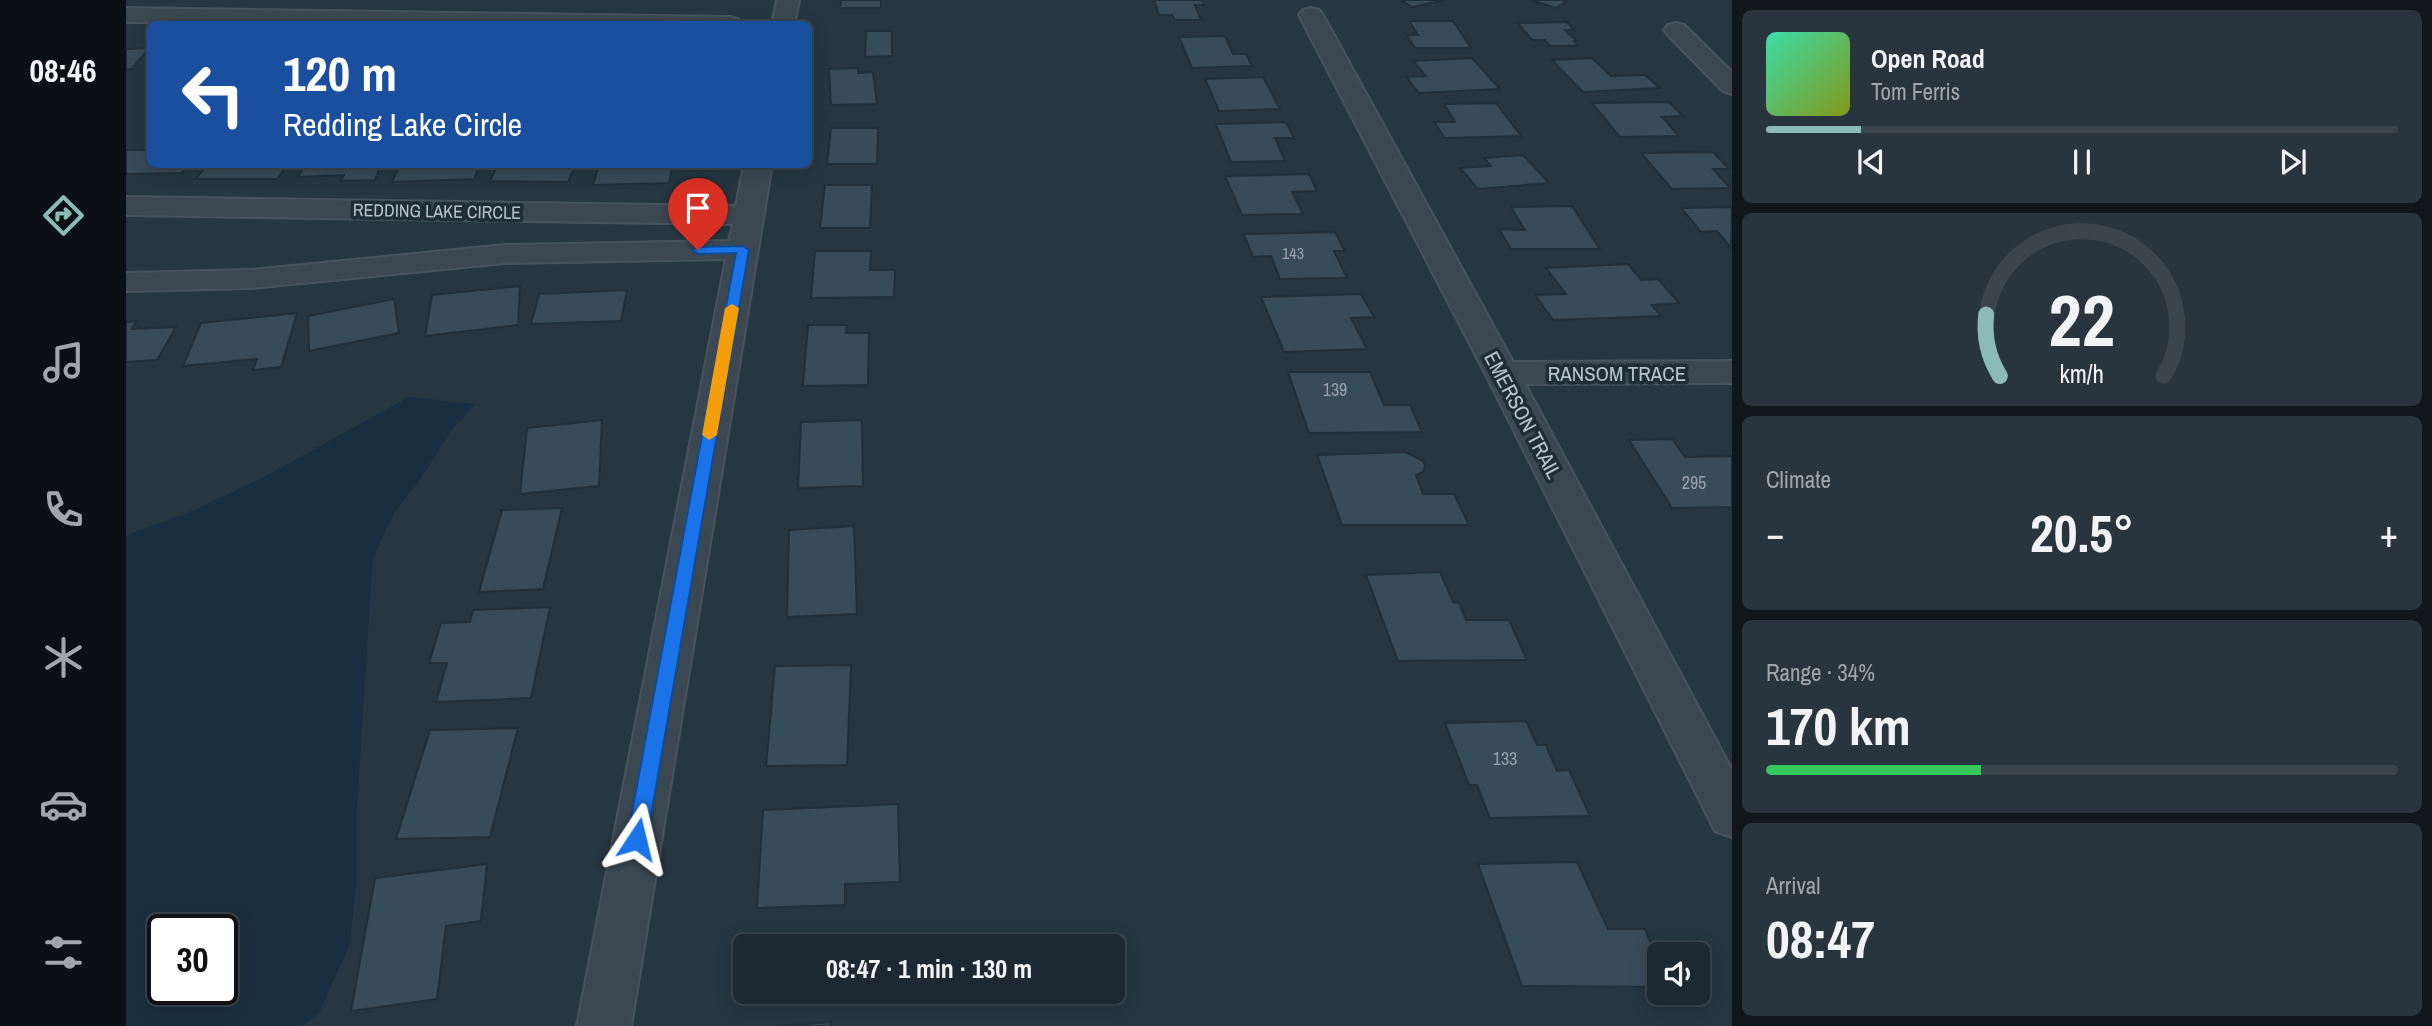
<!DOCTYPE html>
<meta charset="utf-8">
<style>
:root{--surface:#1c2932;--page:#29353e;--text:#f1f3f6;--muted:#a0a6ac;--line:#3a454d;--accent:#8bbbb9}
body{margin:0;font-family:"Archivo Narrow",sans-serif;background:var(--page);color:var(--text);height:100vh;display:flex;flex-direction:column;font-size:26px;white-space:nowrap}
*{box-sizing:border-box;margin:0}
p{font-size:23px;color:var(--muted)}
.icon{flex:none;width:38px;height:38px;fill:none;stroke:currentColor;stroke-width:2;stroke-linecap:round;stroke-linejoin:round}
.map{position:relative;flex:1;overflow:hidden}
.panel{display:flex;flex-direction:column;gap:10px;padding:10px;background:#0f171c;width:700px}
.panel>*{flex:none}
.guide{position:absolute;left:21px;top:21px;width:665px;height:147px;border-radius:10px;box-shadow:0 4px 18px #0003,0 0 0 2px var(--line);background:#1a4fa0;color:#fff;overflow:hidden}
.buttons{position:absolute;left:1521px;top:942px;display:grid;gap:14px}
.buttons a{display:grid;place-items:center;width:63px;height:63px;border-radius:10px;background:var(--surface);box-shadow:0 4px 18px #0003,0 0 0 2px var(--line);font-size:35px}
.speed{position:absolute;left:21px;top:914px;display:flex;gap:14px;font-size:35px;font-weight:700;text-align:center}
.speed>*{display:grid;place-content:center;width:91px;height:91px;border-radius:50%;background:var(--surface);box-shadow:0 4px 18px #0003,0 0 0 2px var(--line);line-height:1}
.speed .limit{border:4px solid #111;border-radius:10px;background:#fff;color:#111}
.pin{position:absolute;display:grid;place-items:center;width:60px;height:60px;color:#fff;margin:-72px -30px;border-radius:50% 50% 50% 0;rotate:-45deg;box-shadow:0 0 7px #0007}
.pin .icon{rotate:45deg}
.me{position:absolute;width:77px;margin:-38px;rotate:10deg;stroke-linejoin:round;filter:drop-shadow(0 0 5px #0008)}
.turn{display:flex;align-items:center;gap:24px;height:147px;padding:0 21px;font-size:32px}
.turn .icon{width:91px;height:91px;stroke-width:2.5}
.turn b{display:block;font-size:49px;line-height:60px}
.big{font-size:52px;font-weight:800;line-height:1.1}
.panel .tile{flex:1;display:flex;flex-direction:column;justify-content:center;gap:10px;min-width:0;padding:0 24px;border-radius:10px;background:var(--page)}
.panel .dial{align-items:center;gap:0}
.dial svg{height:182px;overflow:visible;fill:none;stroke:var(--line);stroke-width:7;stroke-linecap:round;text-anchor:middle}
.dial text{fill:var(--text);stroke:none}
.song{display:flex;align-items:center;gap:21px}
.cover{width:84px;height:84px;border-radius:10px;background:linear-gradient(135deg,hsl(160 70% 55%),hsl(70 70% 35%))}
.played{height:7px;border-radius:4px;background:linear-gradient(90deg,var(--accent) 15%,var(--line) 15%)}
.keys{display:flex;justify-content:space-around;direction:ltr}
.heat{display:flex;justify-content:space-between;align-items:center;font-size:38px;direction:ltr}
.charge{height:10px;border-radius:5px;background:linear-gradient(90deg,#34c759 34%,var(--line) 0)}
.trip{position:absolute;left:607px;top:934px;width:392px;height:70px;border-radius:10px;background:var(--surface);box-shadow:0 4px 18px #0003,0 0 0 2px var(--line);font-weight:800;line-height:70px;text-align:center}
main{display:flex;flex:1;min-height:0}
.menu{display:flex;flex-direction:column;width:126px;justify-content:space-around;align-items:center;background:#0b1014;color:var(--muted)}
.menu .icon{width:49px;height:49px}
.menu .current{color:var(--accent)}
.menu b{font-size:32px;color:var(--text)}
.map>svg:first-child{display:block}
</style>
<main>
<nav class="menu">
<b>08:46</b>
<svg class="icon current" aria-label="directions" viewBox="0 0 24 24"><path d="M12 3l9 9-9 9-9-9zM9 14v-3h6M13 9l2 2-2 2"/></svg>
<svg class="icon" aria-label="music" viewBox="0 0 24 24"><path d="M9 18V5l10-2v13"/><circle cx="6" cy="18" r="3"/><circle cx="16" cy="16" r="3"/></svg>
<svg class="icon" aria-label="phone" viewBox="0 0 24 24"><path d="M5 4h4l2 5-3 2q2 4 5 5l2-3 5 2v4C11 20 4 13 5 4z"/></svg>
<svg class="icon" aria-label="climate" viewBox="0 0 24 24"><path d="M12 3v18M4 7l16 10M4 17L20 7"/></svg>
<svg class="icon" aria-label="car" viewBox="0 0 24 24"><path d="M5 17H2v-5l4-1 3-4h7l3 4 3 1v5h-3M9 17h6M6 11h13"/><circle cx="7" cy="17" r="2"/><circle cx="17" cy="17" r="2"/></svg>
<svg class="icon" aria-label="filters" viewBox="0 0 24 24"><path d="M4 7h16M4 17h16"/><circle cx="9" cy="7" r="2"/><circle cx="15" cy="17" r="2"/></svg>
</nav>
<div class="map">
<svg width="1606" height="1026" viewBox="0 0 1606 1026">
<rect width="100%" height="100%" fill="#263742"/>
<path fill="#192f41" fill-rule="evenodd" d="M283,397L349,404L325,431L294,480L268,513L247,558L231,807V877L224,944L193,1013L176,1026H0V535L59,514L134,479ZM37,929H96V989H37Z"/>
<g fill="#384b58" stroke="#212f39" stroke-width="2">
<polygon points="715,0 755,0 755,8 714,8"/>
<polygon points="1028,0 1076,0 1078,5 1069,5 1075,20 1049,20 1046,15 1033,15"/>
<polygon points="1275,0 1320,0 1286,7"/>
<polygon points="1405,0 1442,0 1430,8"/>
<polygon points="1283,21 1327,21 1345,48 1289,48 1281,35 1292,35"/>
<polygon points="1441,22 1448,30 1439,30 1451,41 1448,41 1452,46 1424,46 1419,40 1406,40 1392,23"/>
<polygon points="740,31 766,31 766,56 739,57"/>
<polygon points="1099,36 1107,54 1120,54 1126,66 1066,68 1053,37"/>
<polygon points="23,48 6,69 0,70 0,49"/>
<polygon points="1346,58 1374,89 1293,93 1280,77 1300,76 1287,61"/>
<polygon points="1466,58 1485,76 1519,75 1534,88 1457,92 1426,60"/>
<polygon points="732,68 732,73 747,72 751,104 705,105 703,69"/>
<polygon points="1137,77 1154,109 1093,111 1079,79"/>
<polygon points="1543,102 1557,116 1536,117 1553,136 1494,137 1466,103"/>
<polygon points="1370,103 1395,136 1319,138 1308,122 1329,122 1318,104"/>
<polygon points="1160,122 1168,138 1149,138 1159,161 1105,162 1090,124"/>
<polygon points="705,128 752,128 751,164 701,164"/>
<polygon points="0,150 24,150 24,164 61,164 56,173 0,174"/>
<polygon points="1587,152 1603,169 1587,169 1604,188 1546,189 1515,153"/>
<polygon points="1397,155 1423,183 1352,189 1334,168 1365,166 1358,158"/>
<polygon points="82,164 162,164 151,179 70,179"/>
<polygon points="179,164 255,164 249,180 215,181 218,175 172,177"/>
<polygon points="274,164 354,164 348,179 266,182"/>
<polygon points="372,164 450,164 442,182 364,181"/>
<polygon points="473,164 547,164 543,183 467,185"/>
<polygon points="1183,174 1191,191 1166,192 1177,214 1116,215 1099,176"/>
<polygon points="699,185 746,185 744,228 694,228"/>
<polygon points="1446,206 1474,249 1385,249 1373,229 1399,230 1385,207"/>
<polygon points="1606,207 1605,248 1591,231 1575,232 1555,208"/>
<polygon points="1209,232 1219,251 1208,251 1221,278 1154,279 1145,256 1127,257 1118,234"/>
<polygon points="689,251 745,251 744,270 769,270 768,297 685,298"/>
<polygon points="1502,264 1515,280 1532,279 1553,303 1526,305 1535,316 1427,320 1409,295 1440,294 1420,268"/>
<polygon points="394,286 392,325 299,336 306,295"/>
<polygon points="501,290 495,321 405,324 413,294"/>
<polygon points="1235,294 1248,317 1225,318 1241,349 1158,352 1135,297"/>
<polygon points="268,299 273,333 183,351 182,316"/>
<polygon points="171,313 155,367 127,370 131,359 57,366 75,323"/>
<polygon points="11,321 6,329 50,327 31,360 0,362 0,322"/>
<polygon points="682,325 721,325 720,333 743,333 742,385 677,386"/>
<polygon points="1162,372 1244,372 1258,405 1284,405 1296,432 1183,433"/>
<polygon points="476,420 473,486 394,494 401,428"/>
<polygon points="736,420 737,486 672,488 675,422"/>
<polygon points="1546,439 1559,457 1606,456 1606,507 1546,508 1503,440"/>
<polygon points="1280,452 1297,461 1299,466 1297,472 1290,475 1297,494 1328,494 1343,525 1216,525 1191,455"/>
<polygon points="436,508 417,589 353,592 376,510"/>
<polygon points="728,526 731,614 661,617 663,530"/>
<polygon points="1314,572 1327,602 1333,603 1340,620 1383,620 1401,660 1272,661 1240,575"/>
<polygon points="424,607 405,698 310,702 321,663 303,663 315,623 344,622 347,610"/>
<polygon points="725,665 721,765 640,766 649,666"/>
<polygon points="1400,721 1411,745 1420,745 1431,771 1443,770 1464,816 1364,818 1351,785 1343,785 1319,723"/>
<polygon points="392,728 364,837 270,839 304,730"/>
<polygon points="772,804 774,882 719,884 719,905 631,908 637,810"/>
<polygon points="1451,862 1482,929 1519,929 1533,966 1533,987 1396,986 1352,864"/>
<polygon points="361,864 355,921 320,926 311,999 225,1011 249,878"/>
<polygon points="705,1022 705,1026 653,1026"/>
</g>
<g fill="none" stroke-linecap="round" stroke-linejoin="round">
<g stroke="#47545e" stroke-width="4">
<g id="minor">
<polygon points="651,0 673,0 668,24 646,24"/>
<polygon points="0,8 604,17 612,19 616,24 0,22"/>
<polygon points="1185,8 1193,10 1197,15 1387,362 1606,361 1606,383 1399,384 1606,770 1606,837 1589,831 1359,373 1173,15 1177,10"/>
<polygon points="1550,23 1558,25 1606,72 1606,94 1597,91 1542,35 1538,30 1542,25"/>
<polygon points="618,164 646,164 505,1026 451,1026 600,259 379,263 125,288 0,291 0,273 125,270 379,245 603,241 607,224 0,215 0,197 610,206"/>
</g>
</g>
<use href="#minor" fill="#3b4852" fill-rule="evenodd"/>
</g>
<polygon fill="#1a73e8" stroke="#114b97" stroke-width="2" points="617,246 623,250 521,839 518,845 511,848 504,845 501,839 610,253 572,254 566,250 572,247"/>
<polygon fill="#f59e0b" points="606,304 613,308 591,435 583,440 576,435 599,308"/>
<g text-anchor="middle" dominant-baseline="central" stroke-width="7" stroke-linejoin="round" paint-order="stroke">
<g font-size="16" fill="#96a3ad">
<text x="1167" y="253">143</text>
</g>
<g font-size="18" fill="#b8c3cc" stroke="#1f2d37">
<text transform="translate(311 211) rotate(1)">REDDING LAKE CIRCLE</text>
</g>
<g font-size="18" fill="#96a3ad">
<text x="1209" y="389">139</text>
<text x="1568" y="482">295</text>
<text x="1379" y="758">133</text>
</g>
<g font-size="21" fill="#b8c3cc" stroke="#1f2d37">
<text x="1491" y="373">RANSOM TRACE</text>
<text transform="translate(1397 415) rotate(62)">EMERSON TRAIL</text>
</g>
</g>
</svg>
<div class="buttons">
<a><svg class="icon" aria-label="sound" viewBox="0 0 24 24"><path d="M4 9h4l5-4v14l-5-4H4zM17 9q2 3 0 6"/></svg></a>
</div>
<div class="speed"><div class="limit">30</div></div>
<div class="pin" style="left:572px;top:250px;background:#d93025"><svg class="icon" aria-label="arrive" viewBox="0 0 24 24"><path d="M6 21V4h12l-3 4 3 4H6"/></svg></div>
<svg class="me" style="left:511px;top:839px" viewBox="-20 -20 40 40"><path d="M0-17L14 15 0 8-14 15z" fill="#1a73e8" stroke="#fff" stroke-width="4"/></svg>
<div class="trip">08:47 · 1 min · 130 m</div>
<div class="guide">
<div class="turn"><svg class="icon" aria-label="left" viewBox="0 0 24 24"><path d="M17 20v-9H6M10 6l-5 5 5 5"/></svg><div><b>120 m</b>Redding Lake Circle</div></div>
</div>
</div>
<section class="panel">
<div class="tile">
<div class="song"><i class="cover"></i><div><b>Open Road</b><p>Tom Ferris</p></div></div>
<div class="played"></div>
<div class="keys"><svg class="icon" aria-label="previous" viewBox="0 0 24 24"><path d="M18 5L8 12l10 7zM5 5v14"/></svg><svg class="icon" aria-label="pause" viewBox="0 0 24 24"><path d="M8 5v14M16 5v14"/></svg><svg class="icon" aria-label="next" viewBox="0 0 24 24"><path d="M6 5l10 7-10 7zM19 5v14"/></svg></div>
</div>
<div class="tile dial"><svg viewBox="0 0 100 80">
<path d="M14 69A42 42 0 1 1 86 69"/>
<path d="M14 69A42 42 0 0 1 8 42" stroke="#8bbbb9"/>
<text x="50" y="56" font-size="32" font-weight="700">22</text>
<text x="50" y="72" font-size="11">km/h</text>
</svg></div>
<div class="tile"><p>Climate</p>
<div class="heat"><a>−</a><b class="big">20.5°</b><a>+</a></div>
</div>
<div class="tile"><p>Range · 34%</p><b class="big">170 km</b><div class="charge"></div></div>
<div class="tile"><p>Arrival</p><b class="big">08:47</b></div>
</section>
</main>
